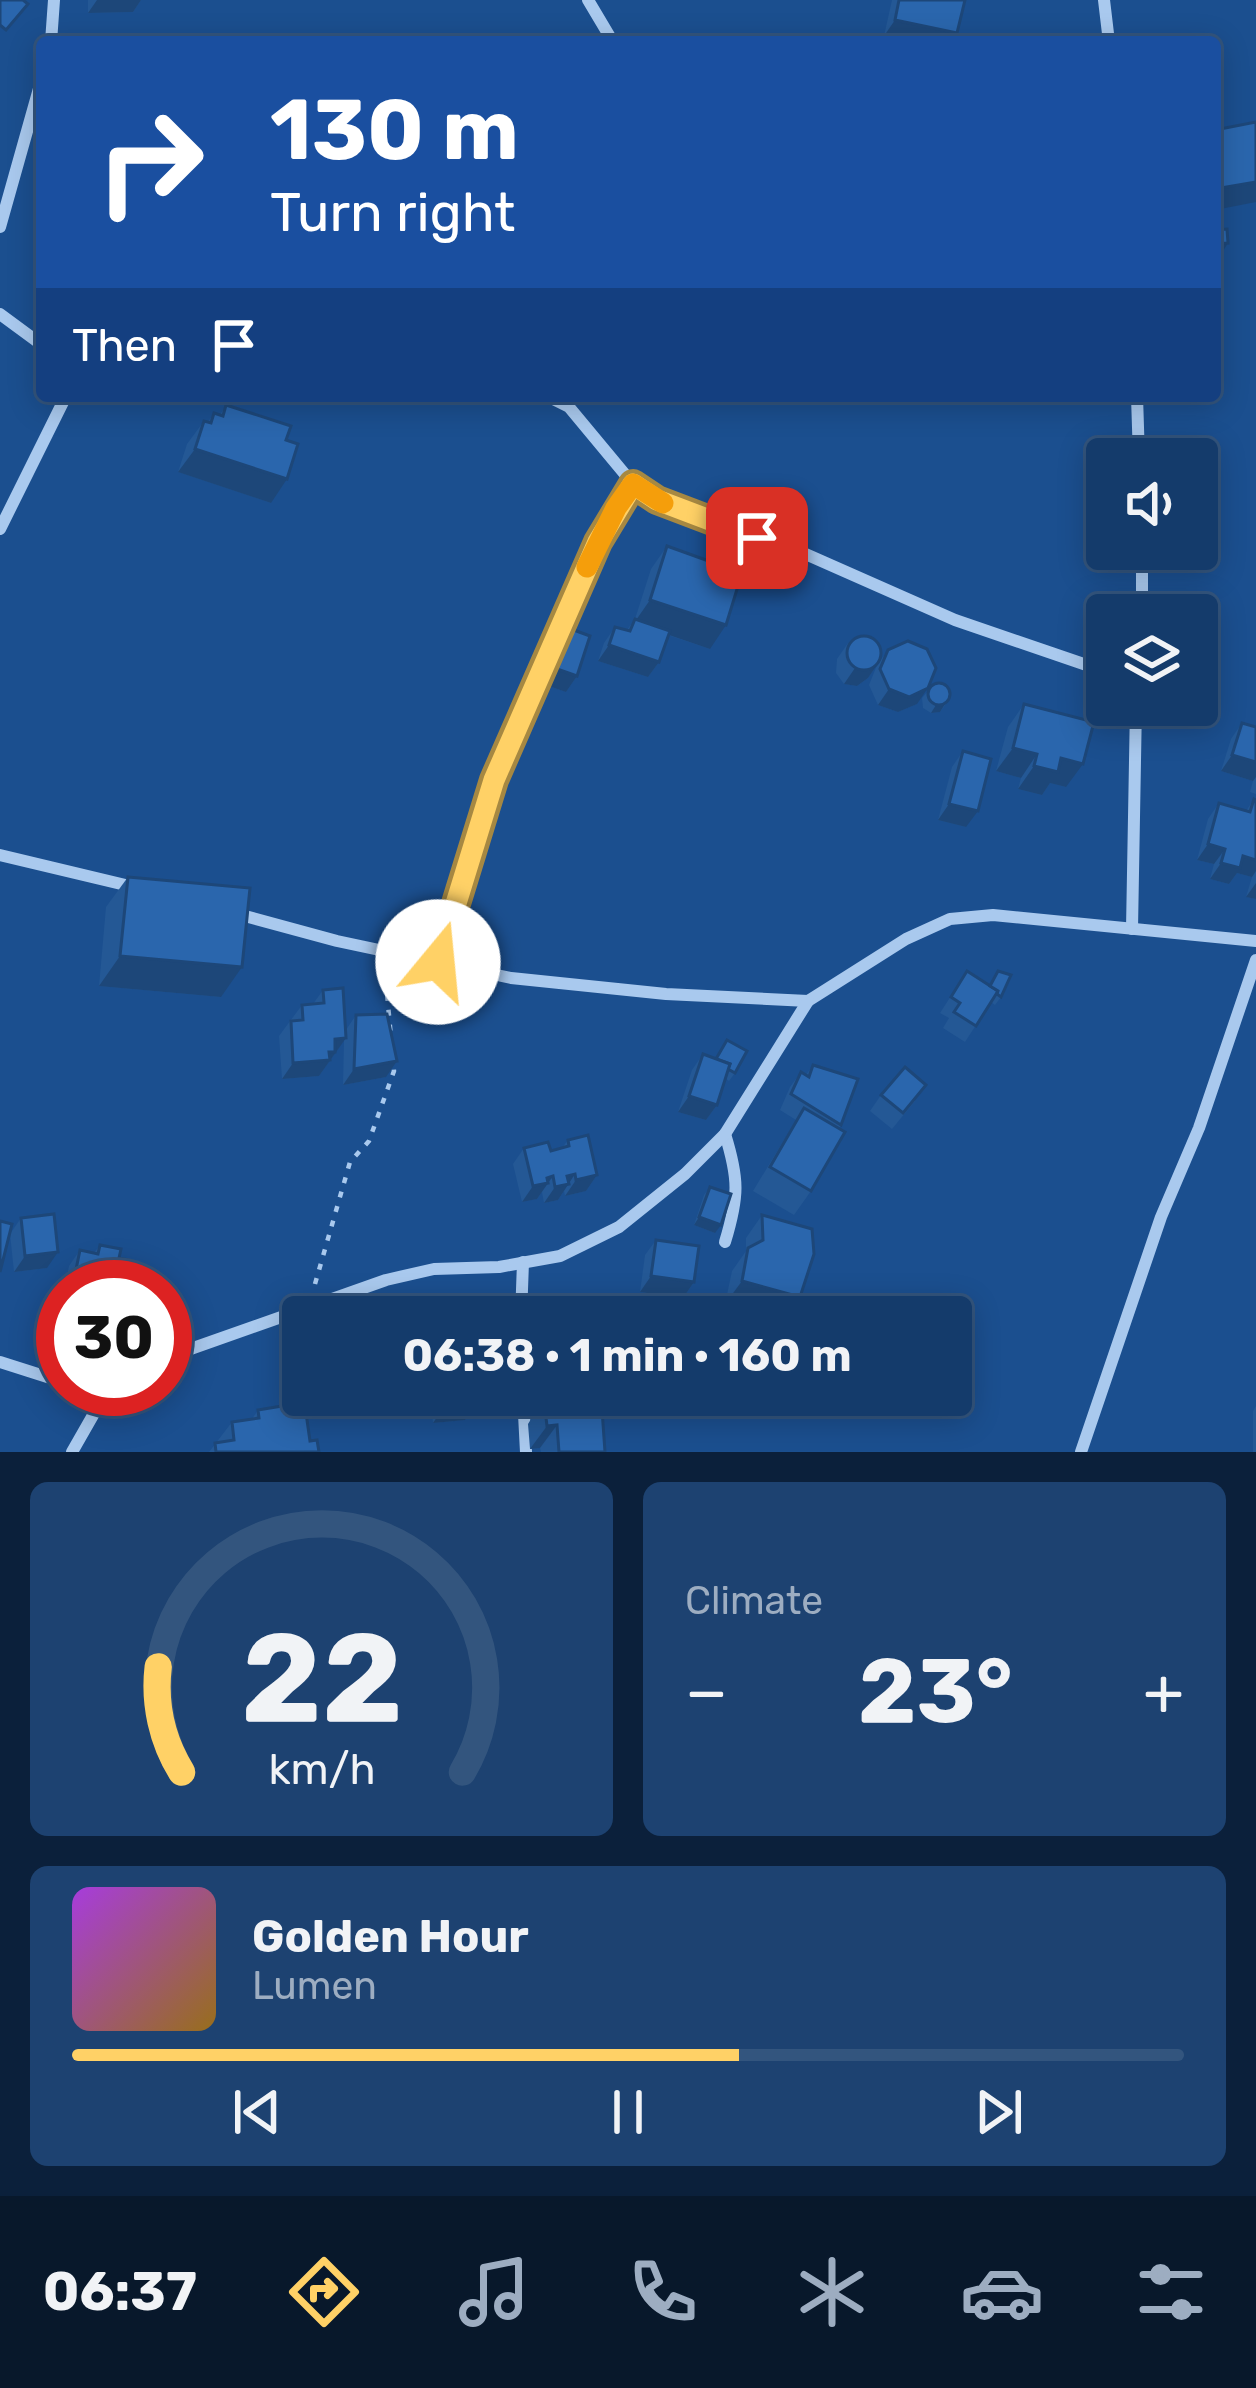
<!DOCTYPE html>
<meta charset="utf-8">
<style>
:root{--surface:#143b6b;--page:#1d4271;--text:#f1f3f6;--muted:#9dadc1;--line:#33557e;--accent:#ffd166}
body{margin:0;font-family:Rubik,sans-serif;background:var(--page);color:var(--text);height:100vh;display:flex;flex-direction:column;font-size:45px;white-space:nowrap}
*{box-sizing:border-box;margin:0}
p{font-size:39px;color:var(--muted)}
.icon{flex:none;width:66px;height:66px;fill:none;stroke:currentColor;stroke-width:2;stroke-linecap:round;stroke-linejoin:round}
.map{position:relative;height:1452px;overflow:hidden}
.sheet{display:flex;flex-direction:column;gap:30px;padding:30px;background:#0b203b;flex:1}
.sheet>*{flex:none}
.banner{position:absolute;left:36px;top:36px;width:1185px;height:366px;border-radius:12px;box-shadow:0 6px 30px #0003,0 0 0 3px var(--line);background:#1a4fa0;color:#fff;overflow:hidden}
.controls{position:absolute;left:1086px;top:438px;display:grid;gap:24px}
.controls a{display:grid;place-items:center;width:132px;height:132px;border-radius:12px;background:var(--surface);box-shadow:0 6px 30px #0003,0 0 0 3px var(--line);font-size:60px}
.speed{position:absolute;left:36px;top:1260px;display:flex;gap:24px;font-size:60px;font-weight:700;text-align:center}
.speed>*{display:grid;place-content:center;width:156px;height:156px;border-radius:50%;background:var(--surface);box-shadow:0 6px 30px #0003,0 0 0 3px var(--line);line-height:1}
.speed .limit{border:18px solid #d22;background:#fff;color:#111}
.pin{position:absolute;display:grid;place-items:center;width:102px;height:102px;color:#fff;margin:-51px;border-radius:24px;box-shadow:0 6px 18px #0006}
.me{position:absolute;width:132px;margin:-66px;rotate:17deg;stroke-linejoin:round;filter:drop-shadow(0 0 9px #0008)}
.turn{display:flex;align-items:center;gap:42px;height:252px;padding:0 36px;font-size:54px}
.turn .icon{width:156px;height:156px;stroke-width:2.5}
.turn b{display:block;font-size:84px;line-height:102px}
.then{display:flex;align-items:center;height:114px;padding:0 36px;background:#0003;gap:24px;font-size:45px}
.big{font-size:90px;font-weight:700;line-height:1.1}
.sheet .card{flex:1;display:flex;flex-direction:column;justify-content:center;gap:18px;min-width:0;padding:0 42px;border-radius:18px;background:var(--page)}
.sheet .dial{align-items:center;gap:0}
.dial svg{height:312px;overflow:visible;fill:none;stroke:var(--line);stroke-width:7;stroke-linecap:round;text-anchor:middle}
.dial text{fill:var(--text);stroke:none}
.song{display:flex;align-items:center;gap:36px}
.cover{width:144px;height:144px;border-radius:18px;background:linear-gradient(135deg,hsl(280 70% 55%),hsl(40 70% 35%))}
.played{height:12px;border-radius:6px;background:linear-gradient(90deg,var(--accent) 60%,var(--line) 60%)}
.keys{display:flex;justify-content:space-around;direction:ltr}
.heat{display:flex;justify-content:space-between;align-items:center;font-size:66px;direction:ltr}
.sheet .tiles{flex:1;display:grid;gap:30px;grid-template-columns:1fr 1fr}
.card:last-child{grid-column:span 2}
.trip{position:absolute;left:282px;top:1296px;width:690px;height:120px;border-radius:12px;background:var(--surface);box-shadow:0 6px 30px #0003,0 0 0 3px var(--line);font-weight:700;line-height:120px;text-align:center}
.dock{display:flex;height:192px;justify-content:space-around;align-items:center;background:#08182b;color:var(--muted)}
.dock .icon{width:84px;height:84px}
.dock .on{color:var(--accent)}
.dock b{font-size:54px;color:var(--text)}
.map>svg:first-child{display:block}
</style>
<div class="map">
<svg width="1256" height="1452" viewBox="0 0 1256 1452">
<rect width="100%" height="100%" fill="#1b4f8f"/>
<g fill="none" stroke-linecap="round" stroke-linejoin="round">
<polyline stroke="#a9c9ee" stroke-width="4.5" stroke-dasharray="6 9" stroke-linecap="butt" points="315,1284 350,1162 369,1141 394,1071 385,971"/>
<g stroke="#a9c9ee" stroke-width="12">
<polyline points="588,0 613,42"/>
<polyline points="1104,0 1109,42"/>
<polyline points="51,42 54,0"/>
<polyline points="0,227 42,78"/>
<polyline points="0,314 42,345"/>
<polyline points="547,396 569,407 633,484 657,501 801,552 955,620 1107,672"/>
<polyline points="1137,396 1139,459"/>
<polyline points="0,529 66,396"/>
<polyline points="1142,549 1142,615"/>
<polyline points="0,855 138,888"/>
<polyline points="234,913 337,941 511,978 666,994 808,1001 906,939 950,919 993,915 1256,941"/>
<polyline points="1132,929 1136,705"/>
<polyline points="438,962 494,780 599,542 633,484"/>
<path d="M725,1134C739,1179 739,1196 725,1242"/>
<polyline points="521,1317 523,1262"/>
<polyline points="165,1358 386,1280 434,1269 499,1267 560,1256 619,1227 685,1174 725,1134 808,1001"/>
<polyline points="0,1362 63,1382"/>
<polyline points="523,1395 526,1452"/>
<polyline points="72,1452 108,1389"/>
<polyline points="1081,1452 1161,1217 1199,1128 1256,960"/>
</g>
</g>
<g fill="#245895">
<polygon points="88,0 141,0 133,12 88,13"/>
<polygon points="892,0 965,0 951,42 914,42 884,36"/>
<polygon points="226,405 286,440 271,503 178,472 187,444 204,421 208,422 214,413 220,415"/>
<polygon points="667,546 710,649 668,635 659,662 648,677 598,661 604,643 615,627 627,630 635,619 651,569"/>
<polygon points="571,629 577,676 566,692 546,685 560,645"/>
<polygon points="848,643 879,662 868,678 857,686 844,684 836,673 837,659"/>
<polygon points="888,650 917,704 898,712 878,705 869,685 877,665"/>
<polygon points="934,684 951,697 940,712 931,713 923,708 922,698"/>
<polygon points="1024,704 1066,787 1050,783 1042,795 1018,789 1021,778 996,771 1008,727"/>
<polygon points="1242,723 1256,727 1256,794 1250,792 1253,781 1221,771 1231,739"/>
<polygon points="963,751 966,827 938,820 952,767"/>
<polygon points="1254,799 1256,800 1256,899 1246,897 1252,877 1237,873 1229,884 1210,879 1214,864 1197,860 1208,819 1219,803 1246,811"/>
<polygon points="128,877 221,997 99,986 106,907"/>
<polygon points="967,971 989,985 998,971 1001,997 995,1005 991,1002 965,1042 943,1028 949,1018 940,1013"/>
<polygon points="323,990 346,1030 356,1015 386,1077 343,1085 344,1040 319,1076 282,1079 279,1036 302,1005 313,1004"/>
<polygon points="727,1040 735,1073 729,1081 725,1078 717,1105 706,1120 678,1112 692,1070 703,1054 715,1059"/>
<polygon points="813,1065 841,1125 811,1191 794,1215 753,1191 796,1120 780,1110 790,1087 801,1072 806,1075"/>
<polygon points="881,1095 915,1101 892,1129 870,1111"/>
<polygon points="568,1140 597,1175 586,1191 565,1196 564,1191 558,1200 544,1203 542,1192 537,1199 522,1202 513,1164 524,1148 551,1151 562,1148"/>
<polygon points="710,1187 715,1233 694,1225 704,1195"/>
<polygon points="762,1215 800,1297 786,1317 770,1317 725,1304 732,1271 746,1251 746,1238"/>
<polygon points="21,1218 47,1268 14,1272 10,1234"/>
<polygon points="656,1240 694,1282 683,1298 640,1292 645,1255"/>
<polygon points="100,1245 119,1258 123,1287 65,1287 69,1266 80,1250 94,1253"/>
<polygon points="430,1395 476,1395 465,1420 433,1423"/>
<polygon points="546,1395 601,1395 605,1452 541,1452 540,1448 530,1449 528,1424"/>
<polygon points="1256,1406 1256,1452 1253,1452 1253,1411"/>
<polygon points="258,1410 296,1415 310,1441 319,1452 209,1452 232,1422 252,1419"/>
</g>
<g fill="#1d4779">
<polygon points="97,0 141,0 133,12 88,13"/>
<polygon points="895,20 957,33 951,42 914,42 884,36"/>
<polygon points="1256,182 1256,202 1215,210 1215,189"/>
<polygon points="1228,243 1223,251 1215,251 1215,244"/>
<polygon points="195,449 287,479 271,503 178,472"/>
<polygon points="650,600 726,625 710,649 634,623"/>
<polygon points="609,645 659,662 648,677 598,661"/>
<polygon points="879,662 868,678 857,686 844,684 855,668"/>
<polygon points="557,669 577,676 566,692 546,685"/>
<polygon points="928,688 917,704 898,712 878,705 889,689"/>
<polygon points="945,704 940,712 931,713 936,705"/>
<polygon points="1013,748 1037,754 1021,778 996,771"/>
<polygon points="1232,755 1256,762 1256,777 1253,781 1221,771"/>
<polygon points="1061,758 1083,764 1066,787 1050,783 1042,795 1018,789 1034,766"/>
<polygon points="949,804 978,811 966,827 938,820"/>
<polygon points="1208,844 1225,849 1214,864 1197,860"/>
<polygon points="1243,856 1256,860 1256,871 1252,877 1237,873 1229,884 1210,879 1221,863"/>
<polygon points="1256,883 1256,899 1246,897"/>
<polygon points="120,956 242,967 221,997 99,986"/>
<polygon points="346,1038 319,1076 282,1079 293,1063 335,1039"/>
<polygon points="397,1061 386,1077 343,1085 354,1069"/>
<polygon points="689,1096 717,1105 706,1120 678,1112"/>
<polygon points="575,1174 558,1200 544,1203 555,1187 567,1176"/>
<polygon points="597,1175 586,1191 565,1196 576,1180"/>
<polygon points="553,1176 537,1199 522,1202 533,1186"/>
<polygon points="699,1217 721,1225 715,1233 694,1225"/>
<polygon points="58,1252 47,1268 14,1272 25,1256"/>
<polygon points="651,1276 694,1282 683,1298 640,1292"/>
<polygon points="742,1281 800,1297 786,1317 770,1317 725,1304"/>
<polygon points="476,1404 465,1420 433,1423 444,1407"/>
<polygon points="557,1425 540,1448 530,1449 547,1426"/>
</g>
<g fill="#2a66ad" stroke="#1d4779" stroke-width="3">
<polygon points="0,0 23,0 28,4 6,30 0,25"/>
<polygon points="899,0 965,0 957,33 895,20"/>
<polygon points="1256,122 1256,182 1215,189 1215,130"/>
<polygon points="1227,229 1228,243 1215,244 1215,230"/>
<polygon points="226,405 291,426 286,440 298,444 287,479 195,449 204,421 211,423 214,413 223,416"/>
<polygon points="667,546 742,573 726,625 650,600"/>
<polygon points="635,619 670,631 659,662 609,645 615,627 630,631"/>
<polygon points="571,629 590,636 577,676 557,669"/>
<circle cx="864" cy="653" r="17"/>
<polygon points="908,641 927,649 936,668 928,688 909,697 889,689 880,669 888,650"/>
<circle cx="939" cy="694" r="11"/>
<polygon points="1024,704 1094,722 1083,764 1061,758 1058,772 1034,766 1037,754 1013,748"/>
<polygon points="1242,723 1256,727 1256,762 1232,755"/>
<polygon points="963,751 991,759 978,811 949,804"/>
<polygon points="1254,799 1256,800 1256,860 1243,856 1240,868 1221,863 1225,849 1208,844 1219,803 1250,812"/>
<polygon points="128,877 250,888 242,967 120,956"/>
<polygon points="967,971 998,991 976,1026 954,1012 960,1003 951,997"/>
<polygon points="998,971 1011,975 1001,997 997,994 998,991 990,986"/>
<polygon points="343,988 346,1038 335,1039 335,1052 329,1052 330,1060 293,1063 291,1021 303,1020 302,1005 324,1003 323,990"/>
<polygon points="387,1014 397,1061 354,1069 356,1015"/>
<polygon points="727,1040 747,1051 735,1073 728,1069 730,1064 716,1059"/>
<polygon points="703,1054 730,1064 717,1105 689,1096"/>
<polygon points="813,1065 858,1079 841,1125 791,1094 801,1072 809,1077"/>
<polygon points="905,1067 926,1085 903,1113 881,1095"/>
<polygon points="804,1108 845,1132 811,1191 770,1167"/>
<polygon points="588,1135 597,1175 576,1180 575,1174 567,1176 569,1184 555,1187 553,1176 547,1178 548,1183 533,1186 524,1148 548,1142 551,1151 569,1146 568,1140"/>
<polygon points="710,1187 731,1194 721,1225 699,1217"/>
<polygon points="54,1214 58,1252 25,1256 21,1218"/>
<polygon points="762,1215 812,1229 814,1254 800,1297 742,1281 748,1248 763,1240"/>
<polygon points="0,1221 12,1224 0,1272"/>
<polygon points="656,1240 699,1246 694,1282 651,1276"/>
<polygon points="100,1245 121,1249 119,1258 128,1260 123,1287 90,1287 73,1284 80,1250 98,1254"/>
<polygon points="443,1395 476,1395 476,1404 444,1407"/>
<polygon points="552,1395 601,1395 605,1452 559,1452 557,1425 547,1426 544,1401 552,1401"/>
<polygon points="294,1404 296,1415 306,1413 310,1441 317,1440 319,1452 216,1452 215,1443 234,1440 232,1422 259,1418 258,1410"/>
</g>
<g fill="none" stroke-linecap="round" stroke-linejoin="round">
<g stroke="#a68842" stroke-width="30">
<polyline id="route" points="438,962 494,780 598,542 633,484 657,500 757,538"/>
</g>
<use href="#route" stroke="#ffd166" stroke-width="21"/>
<polyline stroke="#f59e0b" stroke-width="21" points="587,567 616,508 633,484 663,503"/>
</g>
</svg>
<div class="controls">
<a><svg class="icon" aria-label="sound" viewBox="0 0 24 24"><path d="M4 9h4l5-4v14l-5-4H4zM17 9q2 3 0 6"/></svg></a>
<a><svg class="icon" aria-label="layers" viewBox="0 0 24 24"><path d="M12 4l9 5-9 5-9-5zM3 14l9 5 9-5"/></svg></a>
</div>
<div class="speed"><div class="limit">30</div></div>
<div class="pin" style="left:757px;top:538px;background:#d93025"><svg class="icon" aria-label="arrive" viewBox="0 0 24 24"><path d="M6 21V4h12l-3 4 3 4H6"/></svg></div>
<svg class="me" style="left:438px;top:962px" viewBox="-20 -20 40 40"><circle r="19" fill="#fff"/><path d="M0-13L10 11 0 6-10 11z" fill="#ffd166"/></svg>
<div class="trip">06:38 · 1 min · 160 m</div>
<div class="banner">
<div class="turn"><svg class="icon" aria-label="right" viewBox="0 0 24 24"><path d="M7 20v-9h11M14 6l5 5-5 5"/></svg><div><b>130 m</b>Turn right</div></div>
<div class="then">Then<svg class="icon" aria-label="arrive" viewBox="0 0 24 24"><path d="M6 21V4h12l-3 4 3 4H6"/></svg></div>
</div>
</div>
<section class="sheet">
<div class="tiles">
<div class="card dial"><svg viewBox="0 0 100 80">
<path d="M14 69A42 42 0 1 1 86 69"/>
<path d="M14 69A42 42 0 0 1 8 42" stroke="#ffd166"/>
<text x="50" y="56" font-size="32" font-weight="700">22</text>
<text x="50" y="72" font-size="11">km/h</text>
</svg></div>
<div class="card"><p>Climate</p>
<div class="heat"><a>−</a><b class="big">23°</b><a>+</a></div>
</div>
<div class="card">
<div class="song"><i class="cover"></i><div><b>Golden Hour</b><p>Lumen</p></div></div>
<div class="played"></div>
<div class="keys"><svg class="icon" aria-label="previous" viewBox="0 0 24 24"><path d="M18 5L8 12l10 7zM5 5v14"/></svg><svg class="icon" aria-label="pause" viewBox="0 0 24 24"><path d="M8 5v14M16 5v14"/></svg><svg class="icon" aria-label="next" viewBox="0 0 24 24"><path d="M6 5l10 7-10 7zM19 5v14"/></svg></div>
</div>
</div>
</section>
<nav class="dock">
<b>06:37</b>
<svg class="icon on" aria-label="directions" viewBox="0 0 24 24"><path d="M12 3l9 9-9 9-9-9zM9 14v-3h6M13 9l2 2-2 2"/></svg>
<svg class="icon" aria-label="music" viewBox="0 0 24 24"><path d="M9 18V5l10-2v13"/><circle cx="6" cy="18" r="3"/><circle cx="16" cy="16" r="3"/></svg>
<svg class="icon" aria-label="phone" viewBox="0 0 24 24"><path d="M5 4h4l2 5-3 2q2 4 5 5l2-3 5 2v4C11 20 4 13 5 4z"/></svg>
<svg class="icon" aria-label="climate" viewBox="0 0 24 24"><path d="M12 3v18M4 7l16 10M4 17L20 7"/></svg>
<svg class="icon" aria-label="car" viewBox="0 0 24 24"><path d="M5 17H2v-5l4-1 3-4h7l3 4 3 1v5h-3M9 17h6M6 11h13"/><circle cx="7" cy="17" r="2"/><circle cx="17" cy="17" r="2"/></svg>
<svg class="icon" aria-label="filters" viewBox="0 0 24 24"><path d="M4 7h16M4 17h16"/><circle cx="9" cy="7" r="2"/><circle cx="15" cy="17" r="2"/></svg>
</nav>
